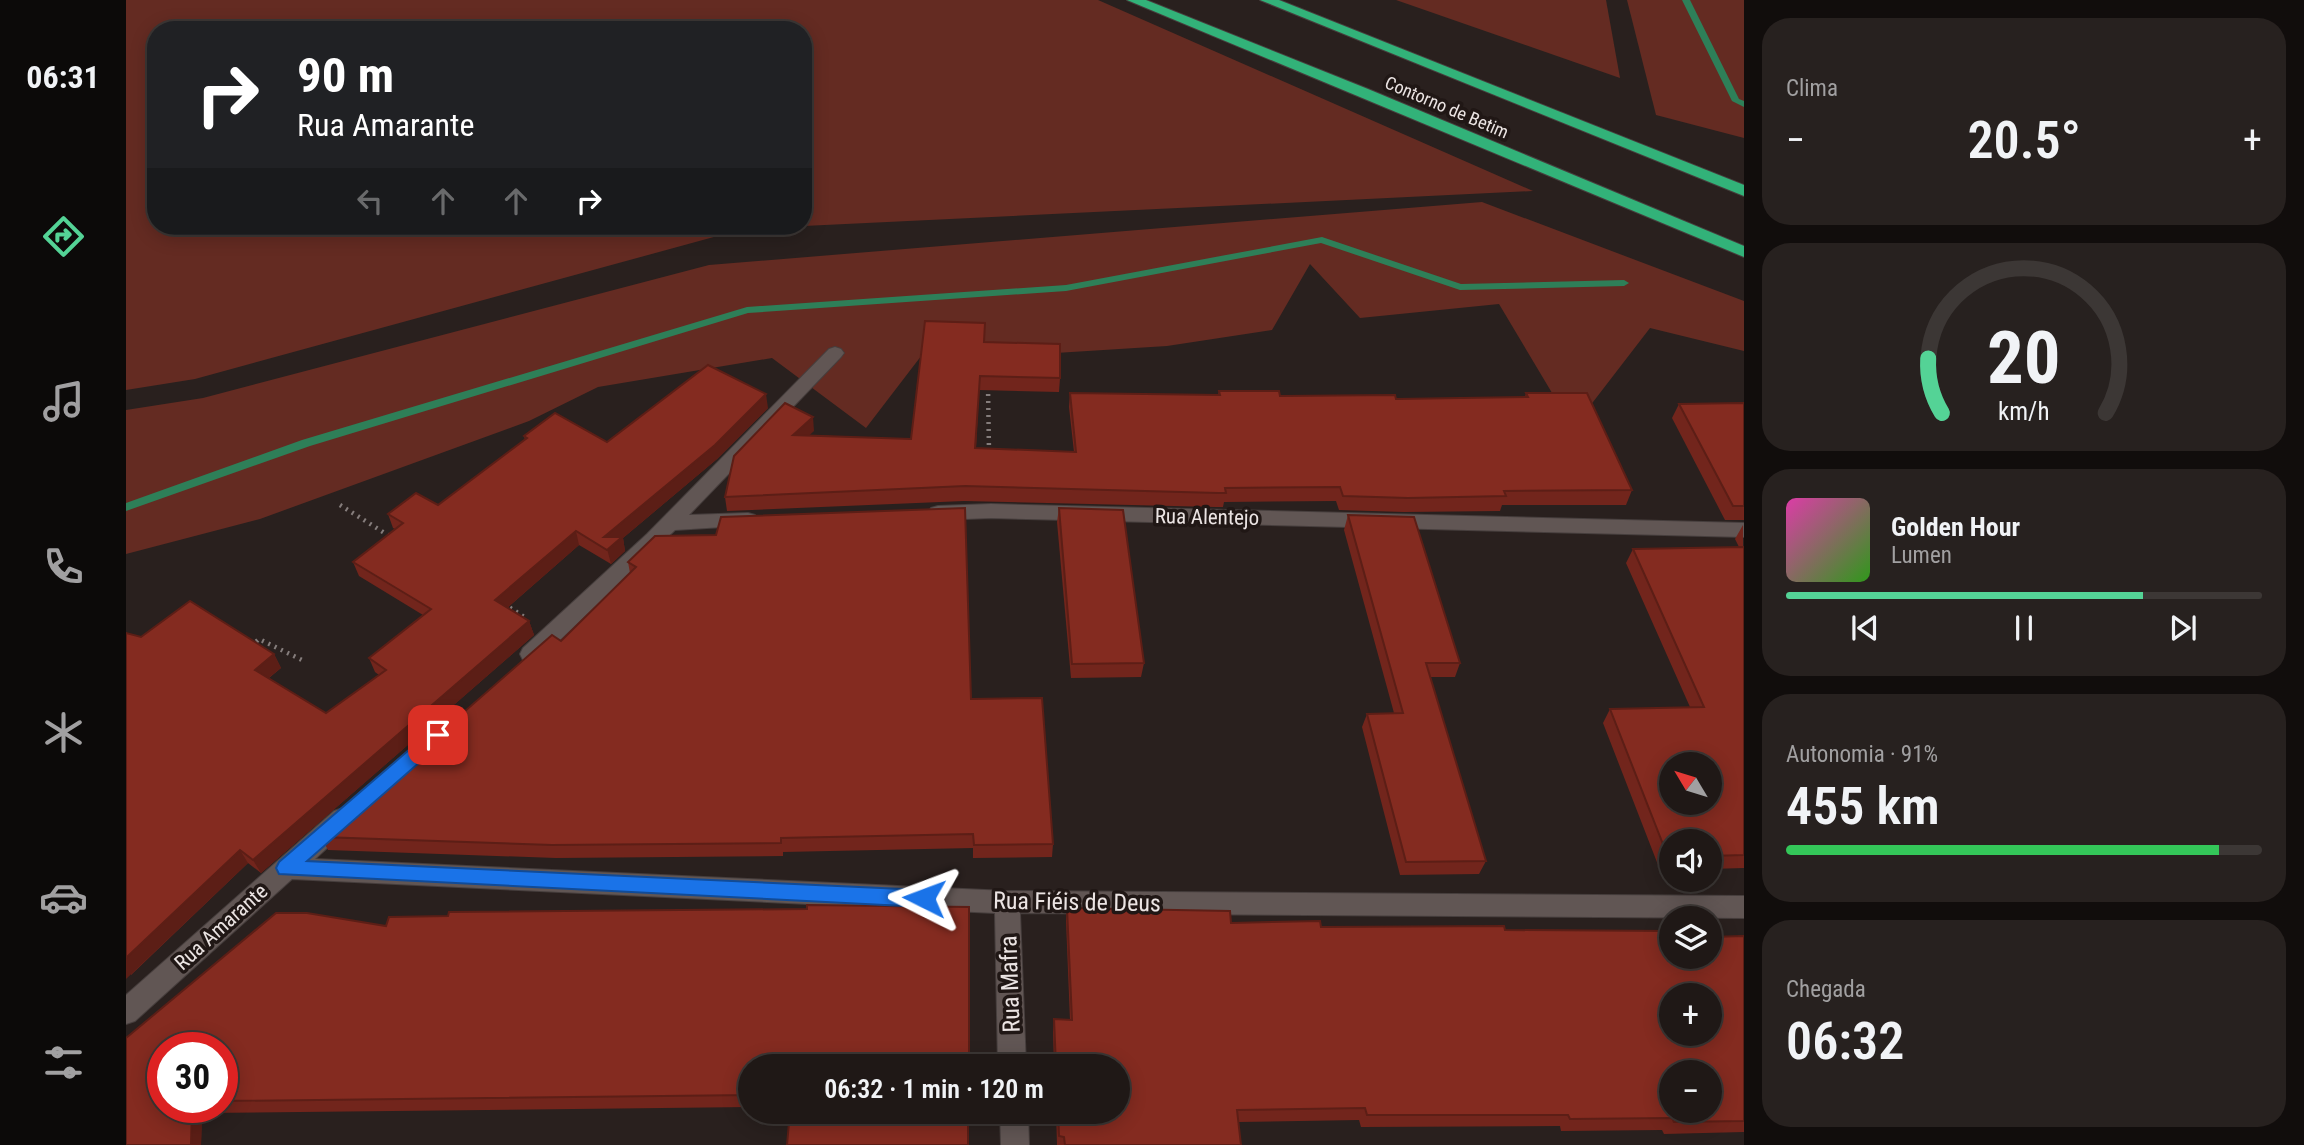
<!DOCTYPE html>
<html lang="pt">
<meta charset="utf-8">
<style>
:root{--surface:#1f1816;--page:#27211f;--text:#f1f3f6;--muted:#a1a0a1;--line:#3c3735;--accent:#54d396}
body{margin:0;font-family:"Roboto Condensed",sans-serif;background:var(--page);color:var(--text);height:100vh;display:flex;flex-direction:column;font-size:26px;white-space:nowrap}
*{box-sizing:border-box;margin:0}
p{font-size:23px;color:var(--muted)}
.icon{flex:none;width:38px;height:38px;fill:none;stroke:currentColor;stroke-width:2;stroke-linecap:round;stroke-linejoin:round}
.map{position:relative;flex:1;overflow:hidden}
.sheet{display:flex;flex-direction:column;gap:18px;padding:18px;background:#110d0c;width:560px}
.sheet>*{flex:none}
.guide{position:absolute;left:21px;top:21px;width:665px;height:214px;border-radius:28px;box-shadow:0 4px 18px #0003,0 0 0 2px var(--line);background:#202124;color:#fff;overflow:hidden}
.needle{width:46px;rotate:308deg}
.buttons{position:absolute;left:1533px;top:752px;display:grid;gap:14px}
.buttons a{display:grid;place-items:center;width:63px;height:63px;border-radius:50%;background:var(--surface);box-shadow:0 4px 18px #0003,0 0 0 2px var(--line);font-size:35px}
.speed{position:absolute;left:21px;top:1032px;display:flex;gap:14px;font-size:35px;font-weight:700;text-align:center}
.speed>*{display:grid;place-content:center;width:91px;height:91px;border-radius:50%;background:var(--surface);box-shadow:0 4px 18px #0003,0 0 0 2px var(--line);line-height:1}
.speed .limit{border:10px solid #d22;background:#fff;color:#111}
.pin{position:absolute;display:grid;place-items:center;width:60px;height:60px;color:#fff;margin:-30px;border-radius:14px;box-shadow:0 4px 10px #0006}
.me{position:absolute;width:77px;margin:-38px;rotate:273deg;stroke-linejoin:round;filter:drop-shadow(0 0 5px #0008)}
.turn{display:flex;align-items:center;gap:24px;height:147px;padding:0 35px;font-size:32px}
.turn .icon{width:91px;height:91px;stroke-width:2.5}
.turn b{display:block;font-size:49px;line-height:60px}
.lanes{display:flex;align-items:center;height:66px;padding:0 35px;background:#0003;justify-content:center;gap:35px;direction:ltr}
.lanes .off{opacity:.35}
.big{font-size:52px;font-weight:600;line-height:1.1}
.sheet .card{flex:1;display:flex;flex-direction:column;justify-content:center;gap:10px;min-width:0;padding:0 24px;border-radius:28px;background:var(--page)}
.sheet .dial{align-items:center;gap:0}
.dial svg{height:182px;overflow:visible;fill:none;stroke:var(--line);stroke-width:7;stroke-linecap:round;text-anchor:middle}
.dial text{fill:var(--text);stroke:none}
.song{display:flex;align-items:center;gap:21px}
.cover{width:84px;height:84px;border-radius:10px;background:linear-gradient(135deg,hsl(320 70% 55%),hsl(110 70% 35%))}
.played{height:7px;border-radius:4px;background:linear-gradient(90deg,var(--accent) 75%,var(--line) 75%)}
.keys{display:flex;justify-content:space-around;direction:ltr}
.heat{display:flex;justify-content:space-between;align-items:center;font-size:38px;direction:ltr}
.charge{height:10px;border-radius:5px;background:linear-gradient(90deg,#34c759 91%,var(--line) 0)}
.trip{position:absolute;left:612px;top:1054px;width:392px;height:70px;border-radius:35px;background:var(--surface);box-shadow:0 4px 18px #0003,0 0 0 2px var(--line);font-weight:600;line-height:70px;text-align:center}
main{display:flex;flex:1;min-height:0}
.menu{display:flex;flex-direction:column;width:126px;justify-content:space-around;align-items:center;background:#0c0a09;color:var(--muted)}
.menu .icon{width:49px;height:49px}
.menu .current{color:var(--accent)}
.menu b{font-size:32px;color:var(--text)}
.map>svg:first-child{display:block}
</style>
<main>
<nav class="menu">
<b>06:31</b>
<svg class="icon current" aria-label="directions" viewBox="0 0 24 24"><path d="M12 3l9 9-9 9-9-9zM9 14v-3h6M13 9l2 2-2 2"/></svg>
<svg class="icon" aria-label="music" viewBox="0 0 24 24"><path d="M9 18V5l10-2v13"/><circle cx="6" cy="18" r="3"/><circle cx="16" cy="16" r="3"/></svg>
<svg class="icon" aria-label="phone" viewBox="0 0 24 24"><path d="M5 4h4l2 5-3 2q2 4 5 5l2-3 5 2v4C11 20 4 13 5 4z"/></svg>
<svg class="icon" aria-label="climate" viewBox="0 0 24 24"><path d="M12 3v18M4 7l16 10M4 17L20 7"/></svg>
<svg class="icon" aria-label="car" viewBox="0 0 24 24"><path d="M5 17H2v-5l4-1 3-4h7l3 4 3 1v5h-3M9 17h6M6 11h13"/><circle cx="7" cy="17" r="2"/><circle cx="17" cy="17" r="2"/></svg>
<svg class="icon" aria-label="filters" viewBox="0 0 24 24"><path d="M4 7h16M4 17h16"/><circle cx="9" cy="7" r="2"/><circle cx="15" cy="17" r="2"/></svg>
</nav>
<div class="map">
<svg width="1618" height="1145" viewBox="0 0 1618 1145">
<rect width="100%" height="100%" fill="#29201e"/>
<g fill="#642b22" fill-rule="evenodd">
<path d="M0,0H972L1407,191L617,229L69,379L0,390ZM30,30H677V226H30Z"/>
<polygon points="1270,0 1480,0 1494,78"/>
<polygon points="1501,0 1618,0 1618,138 1530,115"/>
<polygon points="1356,202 1618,301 1618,351 1524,328 1447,428 1373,304 1234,318 1184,264 1146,330 1041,346 882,356 812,334 740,428 646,358 472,387 403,421 134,519 0,554 0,410 77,398 583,265"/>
</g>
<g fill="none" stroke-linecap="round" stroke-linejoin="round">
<g fill="#2e7f58" fill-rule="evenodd">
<polygon points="1556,0 1564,0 1613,99 1618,101 1618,107 1606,101"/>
<polygon points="1196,237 1335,284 1498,280 1503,283 1498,286 1334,290 1195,243 940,291 622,313 184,446 0,511 0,503 176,440 621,307 940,285"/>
</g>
<g stroke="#463e3d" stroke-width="2">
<g id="street">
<polygon points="709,347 715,349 718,353 715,357 563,515 622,513 629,515 632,520 629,525 549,530 413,660 405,662 397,660 394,654 397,648 521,534 703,349"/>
<polygon points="865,504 1618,523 1618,537 865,518 812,520 805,518 802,513 805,508 812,506"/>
<polygon points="217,808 226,811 229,818 226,825 189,859 881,891 1618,896 1618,918 894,913 900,1066 872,1066 869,913 166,879 9,1021 0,1024 0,995 208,811"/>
<polygon points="874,1111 902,1111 903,1145 875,1145"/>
</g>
</g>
<g stroke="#463e3d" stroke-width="2">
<g id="highway">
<polygon points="1001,0 1020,0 1242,89 1618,246 1618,257"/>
<polygon points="1134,0 1153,0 1618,185 1618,196"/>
</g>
</g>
<g stroke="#857d7c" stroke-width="4.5" stroke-dasharray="2 5" stroke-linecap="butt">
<polyline points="862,387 863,452"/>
<polyline points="214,505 265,537"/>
<polyline points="378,604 400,618"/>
<polyline points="125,646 133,639 176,660"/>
</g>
<use href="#street" fill="#615654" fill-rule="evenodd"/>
<use href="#highway" fill="#32b279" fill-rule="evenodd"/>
</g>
<g fill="#72251c" fill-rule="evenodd">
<polygon points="858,342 934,378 933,392 853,390 850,448 948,452 943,407 944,393 1092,395 1093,391 1154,396 1270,399 1399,397 1400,393 1506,490 1500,505 1376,505 1374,511 1278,512 1213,510 1210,501 1098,502 1097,507 1089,507 838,501 601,511 599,497 688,431 683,435 785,439"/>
<polygon points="1618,403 1618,520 1599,520 1546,418 1553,404"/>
<polygon points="642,408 591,459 497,538 499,551 485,564 453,545 381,608 403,621 408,635 135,873 122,863 5,975 15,637 148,654 155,668 143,678 200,713 253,675 249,672 243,658 297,615 233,576 227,562 269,529 267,528 262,514 312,505 399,440 398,436 481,442"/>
<polygon points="933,508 1018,663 1015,677 945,678 931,522"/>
<polygon points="1222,515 1334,663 1329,677 1304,677 1360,861 1353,874 1274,875 1236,727 1241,714 1268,713 1218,530"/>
<polygon points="1617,525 1618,868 1584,869 1584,842 1545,842 1545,870 1534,870 1477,723 1484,709 1564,707 1500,563 1507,549 1613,547 1609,539"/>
<polygon points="502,562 845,699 927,844 926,857 847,858 847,848 657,852 657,856 430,858 202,850 195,837 435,641 504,573"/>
<polygon points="941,908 1105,923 1195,927 1379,930 1545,957 1618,936 1618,1132 1538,1134 1536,1130 1435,1131 1434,1126 1235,1127 1233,1120 1112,1122 1115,1145 931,1145 930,1111 992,1111 992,1066 928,1066 927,1032 928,1019 944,1020 940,921"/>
<path d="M0,1038L625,1066V1107L76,1113L75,1145H0ZM96,1048V1108H37Z"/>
</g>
<g fill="#5c1e16">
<polygon points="640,394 642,408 591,459 497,538 499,551 485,564 478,537"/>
<polygon points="687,417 688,431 668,449 667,435"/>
<polygon points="450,531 453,545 374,614 369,600"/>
<polygon points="403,621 408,635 135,873 127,860"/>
<polygon points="148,654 155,668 136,683 129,670"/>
<polygon points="114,850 122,863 0,979 0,958"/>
<polygon points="66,1108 71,1108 76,1113 75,1145 65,1145"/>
</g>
<g fill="#842b20" stroke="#5c1e16" stroke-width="2" fill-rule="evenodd">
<polygon points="799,321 859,323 858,342 934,344 934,378 854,376 849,448 950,452 944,393 1094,395 1093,391 1153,391 1154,396 1269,395 1270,399 1402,397 1400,393 1461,393 1506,490 1378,491 1380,496 1282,498 1217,496 1214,487 1099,488 1100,493 1092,493 839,486 599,497 608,456 659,403 687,417 667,435 785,439"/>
<polygon points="582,365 640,394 589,445 478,537 496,537 481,550 450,531 369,600 403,621 127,860 114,850 0,958 0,633 15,637 64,601 148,654 129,670 200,713 260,670 243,658 305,609 227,562 277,523 262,514 290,493 312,505 401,438 398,436 429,413 481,442"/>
<polygon points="1618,403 1618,506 1607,506 1553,404"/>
<polygon points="839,508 845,699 916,698 927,844 848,845 847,834 655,838 655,843 426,845 195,837 426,635 435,641 510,567 502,562 529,536 590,535 595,517"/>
<polygon points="933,508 997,510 1018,663 946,664"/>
<polygon points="1222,515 1288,517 1334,663 1300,663 1360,861 1280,862 1241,714 1277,713"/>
<path d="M1618,547V855L1584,856V842H1545V857H1542L1484,709L1578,707L1507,549ZM1545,765H1584V803H1545Z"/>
<polygon points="681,905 843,907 843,1066 625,1066 625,1095 96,1101 96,1048 37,1048 37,1108 66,1108 65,1145 0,1145 0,1038 150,913 181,913 260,926 263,917 322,916 323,912 681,909"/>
<path d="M941,908L1104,911L1105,923L1194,921L1195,927L1378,926L1379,930L1545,931V957H1584V937L1618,936V1121L1548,1122L1546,1118L1444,1119L1442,1115H1241L1239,1108L1111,1110L1115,1145H939L938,1137L933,1136L932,1111H992V1066H930L928,1019L946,1020ZM1545,996H1584V1034H1545ZM1545,1073H1584V1111H1545Z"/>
<polygon points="664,1111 842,1111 842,1145 661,1145"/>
</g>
<polygon fill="#1a73e8" stroke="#114b97" stroke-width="2" points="312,728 319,730 321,735 319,740 181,861 798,890 805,892 807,898 805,904 798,907 153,874 150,868 153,862 306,730"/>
<g text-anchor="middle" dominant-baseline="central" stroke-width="7" stroke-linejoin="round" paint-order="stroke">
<g font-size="18" fill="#ebe4e3" stroke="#201715">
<text transform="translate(1321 107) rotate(23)">Contorno de Betim</text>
</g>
<g font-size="21" fill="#ebe4e3" stroke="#201715">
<text transform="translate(1081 517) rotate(1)">Rua Alentejo</text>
<text transform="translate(95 927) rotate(-42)">Rua Amarante</text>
</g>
<g font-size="24" fill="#ebe4e3" stroke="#201715">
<text transform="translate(951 902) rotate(1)">Rua Fiéis de Deus</text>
<text transform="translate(884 984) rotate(-92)">Rua Mafra</text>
</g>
</g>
</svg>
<div class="buttons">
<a><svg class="needle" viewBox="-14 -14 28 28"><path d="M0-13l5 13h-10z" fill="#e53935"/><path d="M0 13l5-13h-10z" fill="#a1a0a1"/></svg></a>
<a><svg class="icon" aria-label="sound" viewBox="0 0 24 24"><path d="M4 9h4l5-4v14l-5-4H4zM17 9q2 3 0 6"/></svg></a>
<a><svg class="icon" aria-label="layers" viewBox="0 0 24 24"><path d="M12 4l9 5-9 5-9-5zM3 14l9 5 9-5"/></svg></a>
<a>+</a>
<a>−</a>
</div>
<div class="speed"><div class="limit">30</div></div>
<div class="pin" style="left:312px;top:735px;background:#d93025"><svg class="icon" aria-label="arrive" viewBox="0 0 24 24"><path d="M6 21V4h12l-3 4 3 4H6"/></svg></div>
<svg class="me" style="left:798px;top:898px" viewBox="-20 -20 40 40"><path d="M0-17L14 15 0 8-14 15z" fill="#1a73e8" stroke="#fff" stroke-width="4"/></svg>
<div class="trip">06:32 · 1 min · 120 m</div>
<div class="guide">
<div class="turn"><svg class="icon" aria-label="right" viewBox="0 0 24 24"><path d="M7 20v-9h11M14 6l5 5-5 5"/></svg><div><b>90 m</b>Rua Amarante</div></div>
<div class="lanes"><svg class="icon off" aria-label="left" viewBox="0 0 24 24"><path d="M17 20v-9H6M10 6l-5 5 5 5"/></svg><svg class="icon off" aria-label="ahead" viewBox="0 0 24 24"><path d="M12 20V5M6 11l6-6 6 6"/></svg><svg class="icon off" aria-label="ahead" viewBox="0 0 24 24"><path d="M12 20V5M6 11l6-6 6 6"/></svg><svg class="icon" aria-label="right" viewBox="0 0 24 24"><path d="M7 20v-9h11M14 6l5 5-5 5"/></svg></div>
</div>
</div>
<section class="sheet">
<div class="card"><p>Clima</p>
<div class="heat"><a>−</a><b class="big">20.5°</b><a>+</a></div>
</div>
<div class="card dial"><svg viewBox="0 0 100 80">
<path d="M14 69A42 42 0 1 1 86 69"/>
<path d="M14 69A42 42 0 0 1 8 45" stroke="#54d396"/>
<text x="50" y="56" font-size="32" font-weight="700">20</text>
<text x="50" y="72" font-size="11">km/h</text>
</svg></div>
<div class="card">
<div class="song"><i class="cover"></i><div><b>Golden Hour</b><p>Lumen</p></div></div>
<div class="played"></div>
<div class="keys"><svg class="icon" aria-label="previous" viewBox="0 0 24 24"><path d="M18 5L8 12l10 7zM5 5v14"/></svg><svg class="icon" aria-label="pause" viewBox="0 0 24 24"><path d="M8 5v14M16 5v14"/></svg><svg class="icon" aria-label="next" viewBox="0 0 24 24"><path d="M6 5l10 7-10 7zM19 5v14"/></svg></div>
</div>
<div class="card"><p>Autonomia · 91%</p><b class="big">455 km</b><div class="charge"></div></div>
<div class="card"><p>Chegada</p><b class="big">06:32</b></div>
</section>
</main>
